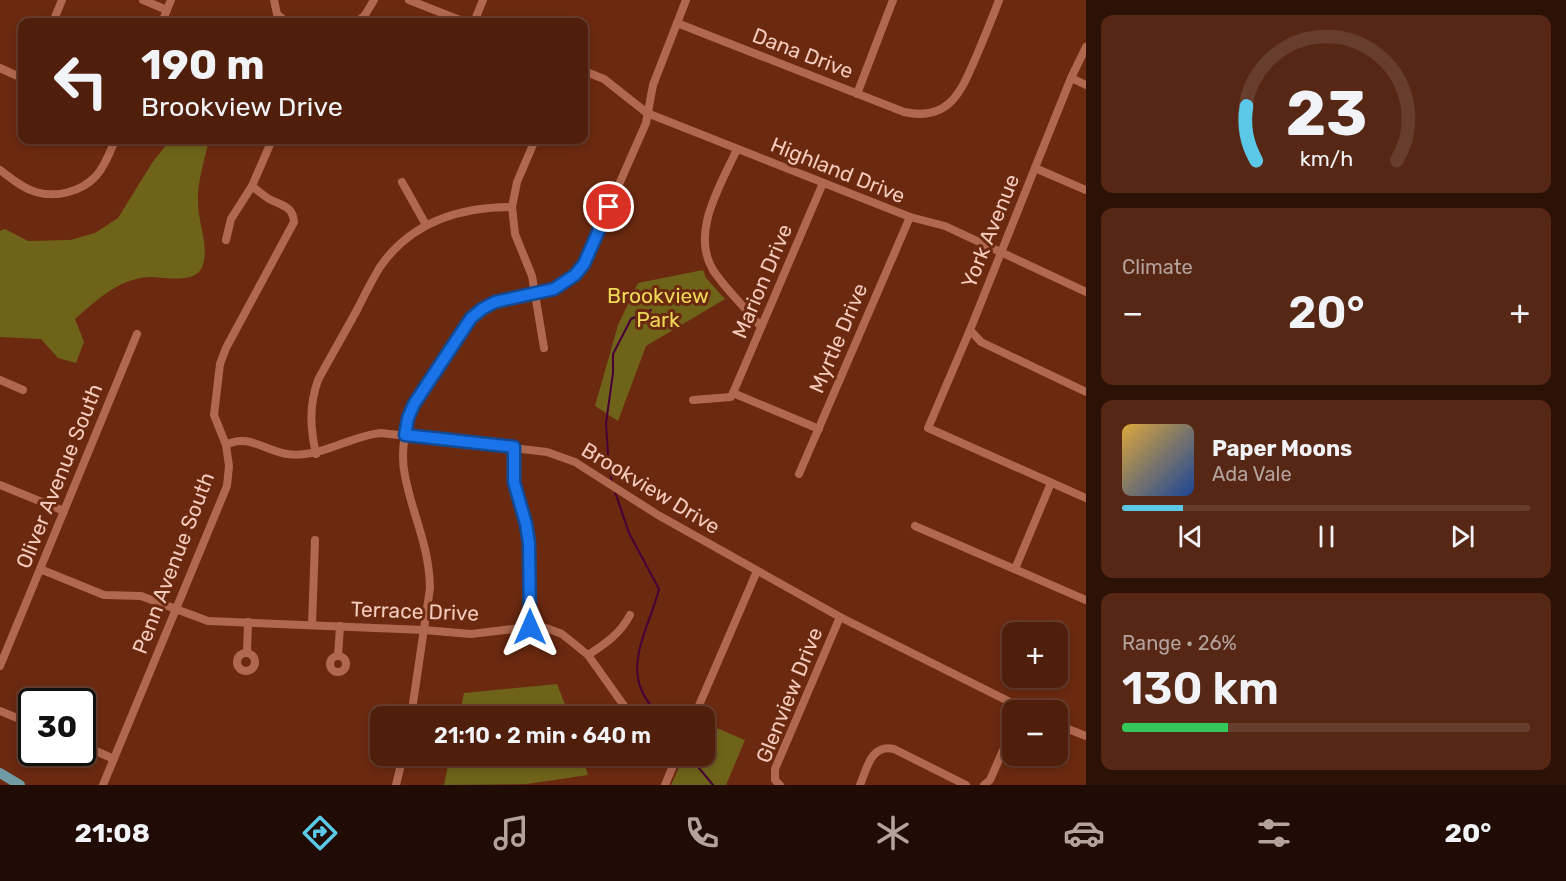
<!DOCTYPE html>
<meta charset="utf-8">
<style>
:root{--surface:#501f0c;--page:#562715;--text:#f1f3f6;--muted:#b4a29d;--line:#673d2d;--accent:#5bc8e7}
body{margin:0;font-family:Rubik,sans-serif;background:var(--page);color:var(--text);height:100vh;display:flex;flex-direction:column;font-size:22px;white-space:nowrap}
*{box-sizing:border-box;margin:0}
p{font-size:20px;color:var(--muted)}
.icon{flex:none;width:33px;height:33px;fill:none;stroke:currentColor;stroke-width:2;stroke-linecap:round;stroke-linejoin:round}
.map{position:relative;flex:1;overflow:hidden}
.details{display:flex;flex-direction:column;gap:15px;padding:15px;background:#2c1107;width:480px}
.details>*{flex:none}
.top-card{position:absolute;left:18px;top:18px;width:570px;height:126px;border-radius:12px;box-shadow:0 3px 9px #0003,0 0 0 2px var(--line);background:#501f0c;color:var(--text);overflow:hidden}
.fabs{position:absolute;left:1002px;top:622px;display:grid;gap:12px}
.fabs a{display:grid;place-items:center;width:66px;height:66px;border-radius:12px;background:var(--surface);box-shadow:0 3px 9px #0003,0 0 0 2px var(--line);font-size:30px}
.speed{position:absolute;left:18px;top:688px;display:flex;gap:12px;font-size:30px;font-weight:700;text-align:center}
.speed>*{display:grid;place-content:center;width:78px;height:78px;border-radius:50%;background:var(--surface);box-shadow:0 3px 9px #0003,0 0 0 2px var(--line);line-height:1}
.speed .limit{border:3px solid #111;border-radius:9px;background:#fff;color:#111}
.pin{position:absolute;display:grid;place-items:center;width:51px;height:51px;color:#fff;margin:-26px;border:3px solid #fff;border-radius:50%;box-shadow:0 2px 6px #0007}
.me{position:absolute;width:66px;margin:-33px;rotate:0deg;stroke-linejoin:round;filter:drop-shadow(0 0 4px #0008)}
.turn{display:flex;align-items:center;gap:21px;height:126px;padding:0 24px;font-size:27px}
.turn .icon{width:78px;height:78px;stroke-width:2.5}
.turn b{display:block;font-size:42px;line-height:51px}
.big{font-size:45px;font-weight:600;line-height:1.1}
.details .card{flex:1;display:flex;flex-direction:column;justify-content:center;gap:9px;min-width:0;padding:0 21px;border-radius:12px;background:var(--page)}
.details .dial{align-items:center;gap:0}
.dial svg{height:156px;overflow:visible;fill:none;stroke:var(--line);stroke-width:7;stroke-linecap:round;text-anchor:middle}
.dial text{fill:var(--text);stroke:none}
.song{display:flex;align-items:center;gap:18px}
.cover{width:72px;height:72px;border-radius:9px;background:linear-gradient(135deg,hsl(40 70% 55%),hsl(220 70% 35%))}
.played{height:6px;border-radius:3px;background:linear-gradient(90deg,var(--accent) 15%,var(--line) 15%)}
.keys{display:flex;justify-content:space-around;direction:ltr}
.heat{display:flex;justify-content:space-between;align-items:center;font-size:33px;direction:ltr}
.charge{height:9px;border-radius:4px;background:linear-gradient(90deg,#34c759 26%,var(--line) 0)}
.trip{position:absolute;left:370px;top:706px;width:345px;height:60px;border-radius:12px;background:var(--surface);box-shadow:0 3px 9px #0003,0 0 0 2px var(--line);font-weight:600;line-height:60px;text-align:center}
.dock{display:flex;height:96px;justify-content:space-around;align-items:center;background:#200c05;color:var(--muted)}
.dock .icon{width:42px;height:42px}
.dock .on{color:var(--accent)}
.dock b{font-size:27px;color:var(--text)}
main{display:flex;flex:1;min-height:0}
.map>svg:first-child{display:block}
</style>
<main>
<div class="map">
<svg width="1086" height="785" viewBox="0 0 1086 785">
<rect width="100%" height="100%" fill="#6b2910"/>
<g fill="#6f631a">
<path d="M170,140H205L208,144C204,162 197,184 198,202C198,223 209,244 203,265C197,285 164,277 149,277C118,279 97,300 75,319L84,342L76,363L58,358L41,339L0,337V231L5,229L28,241L70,240L95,233L118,218L152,163Z"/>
<polygon points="703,270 706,278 725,299 646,346 618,421 595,406 618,325 638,283"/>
<polygon points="557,684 570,717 459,717 464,693"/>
<polygon points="705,723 745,740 726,785 671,785 684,756 705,756"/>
<polygon points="450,756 582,756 588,775 527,784 444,785"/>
</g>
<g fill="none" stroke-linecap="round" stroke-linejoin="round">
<g stroke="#460037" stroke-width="2">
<polyline points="612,483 608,454 606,423 613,373 613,354 631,319 651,310"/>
<path d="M615,492L629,533L659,589C652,619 628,657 641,689C645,699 653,709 659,717"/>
<polyline points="689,756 713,785"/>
</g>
<g stroke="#b0684f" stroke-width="8">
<polyline points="143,0 167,10"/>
<polyline points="274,0 277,14 286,22"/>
<polyline points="409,0 465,22"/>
<polyline points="53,22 62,0"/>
<polyline points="162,22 171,0"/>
<polyline points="357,22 365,15 374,0"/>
<polyline points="474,22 483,0"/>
<path d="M677,23L904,112C949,122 961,92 976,57C984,38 992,19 999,0"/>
<polyline points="1086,47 1071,78 970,330 928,428 1086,498"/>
<polyline points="0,68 22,78"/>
<polyline points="584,71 604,79 647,113 910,217 945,226 1086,292"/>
<polyline points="1071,78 1086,85"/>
<polyline points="857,94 893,0"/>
<polyline points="535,140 517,182 512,207 515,234 532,276 544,348"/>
<path d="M737,149C721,185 690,232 713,270C726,290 746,308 761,327"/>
<polyline points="1035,168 1086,190"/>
<path d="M0,170C11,178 22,188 36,192C56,198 81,192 96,176C105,166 110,152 115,140"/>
<polyline points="402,182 426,225"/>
<polyline points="226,240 231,219 252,186"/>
<polyline points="970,330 981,342 1086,392"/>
<polyline points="0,380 23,390"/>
<polyline points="733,393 823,183"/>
<polyline points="733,393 819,429"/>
<polyline points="693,400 731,397 733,393"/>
<path d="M226,445C247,433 266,451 287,454C321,459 348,436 381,433L547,452L575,462L658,515L840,617L1028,711"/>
<polyline points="515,447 514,482 526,524 529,543 530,627"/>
<path d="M316,454C310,427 309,406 318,380C331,356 345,332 358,308C365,294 372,280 380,267C411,222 460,207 512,207"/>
<polyline points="799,474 910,217"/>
<polyline points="0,485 64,511"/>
<polyline points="915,526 1086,600"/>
<polyline points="40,569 104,595 141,596 208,621 424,630 471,634 530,627 546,628 562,634 588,655 632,717"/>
<polyline points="1015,569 1051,483"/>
<polyline points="312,625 315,540"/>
<polyline points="247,653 248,622"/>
<circle cx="246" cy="662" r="9"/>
<path d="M588,655C605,644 620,634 630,615"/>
<circle cx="338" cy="664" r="8"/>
<polyline points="338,656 340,626"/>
<polyline points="0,666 137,334"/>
<polyline points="0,711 32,724"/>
<path d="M411,717L430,588C429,544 413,517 405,476C400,453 405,425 414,403L471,318L482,309L495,302L553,289L565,283L575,275L584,264L646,123L653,85L686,0"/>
<polyline points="694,717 757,571"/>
<polyline points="1058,725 1086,736"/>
<polyline points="82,745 114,759"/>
<path d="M103,785L227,486L229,466L226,445L214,415L220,364L226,348L294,222C293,206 281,205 269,199C263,195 258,191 252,186L272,140"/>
<polyline points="396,785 403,756"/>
<polyline points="665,785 677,756"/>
<polyline points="780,785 775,780 775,769 840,617"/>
<path d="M860,785C867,768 871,744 894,749L966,785"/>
<polyline points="984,785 990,780 1012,730"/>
</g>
<polyline stroke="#719ca5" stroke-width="10" points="0,773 20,785"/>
</g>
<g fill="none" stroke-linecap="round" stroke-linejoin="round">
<g stroke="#114b97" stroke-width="15">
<polyline id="route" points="530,627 529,543 526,524 514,482 514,447 405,435 408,418 414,404 471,318 482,309 495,302 554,289 575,275 584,264 609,207"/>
</g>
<use href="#route" stroke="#1a73e8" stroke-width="10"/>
</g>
<g text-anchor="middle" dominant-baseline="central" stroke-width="6" stroke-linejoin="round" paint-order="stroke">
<g font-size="21" fill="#f3cabc" stroke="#6b2910">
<text transform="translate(803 53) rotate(21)">Dana Drive</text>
<text transform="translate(838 170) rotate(22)">Highland Drive</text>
<text transform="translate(990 231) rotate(-68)">York Avenue</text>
<text transform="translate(762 281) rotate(-67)">Marion Drive</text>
<text transform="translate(838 338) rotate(-67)">Myrtle Drive</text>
<text transform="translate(59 476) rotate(-68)">Oliver Avenue South</text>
<text transform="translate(651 488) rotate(31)">Brookview Drive</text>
<text transform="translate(173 563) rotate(-69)">Penn Avenue South</text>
<text transform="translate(415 611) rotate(2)">Terrace Drive</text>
<text transform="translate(789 695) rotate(-68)">Glenview Drive</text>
</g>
<g font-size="21" fill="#eed857" stroke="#6b2910">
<text x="658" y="295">Brookview<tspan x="658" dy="24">Park</tspan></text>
</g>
</g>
</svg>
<div class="fabs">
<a>+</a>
<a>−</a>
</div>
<div class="speed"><div class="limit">30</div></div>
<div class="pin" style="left:609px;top:207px;background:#d93025"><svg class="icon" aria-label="arrive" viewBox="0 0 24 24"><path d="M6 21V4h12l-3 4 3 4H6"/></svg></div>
<svg class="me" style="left:530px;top:627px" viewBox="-20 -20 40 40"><path d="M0-17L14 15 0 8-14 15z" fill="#1a73e8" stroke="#fff" stroke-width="4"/></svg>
<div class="trip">21:10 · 2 min · 640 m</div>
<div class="top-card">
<div class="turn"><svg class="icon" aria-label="left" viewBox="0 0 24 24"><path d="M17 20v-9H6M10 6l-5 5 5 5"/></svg><div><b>190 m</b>Brookview Drive</div></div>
</div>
</div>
<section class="details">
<div class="card dial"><svg viewBox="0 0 100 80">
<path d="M14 69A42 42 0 1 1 86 69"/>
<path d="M14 69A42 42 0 0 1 9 41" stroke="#5bc8e7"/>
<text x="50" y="56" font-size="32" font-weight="700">23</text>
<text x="50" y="72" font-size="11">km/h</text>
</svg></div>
<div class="card"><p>Climate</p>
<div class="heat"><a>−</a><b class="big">20°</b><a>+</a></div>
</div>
<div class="card">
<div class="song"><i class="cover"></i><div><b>Paper Moons</b><p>Ada Vale</p></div></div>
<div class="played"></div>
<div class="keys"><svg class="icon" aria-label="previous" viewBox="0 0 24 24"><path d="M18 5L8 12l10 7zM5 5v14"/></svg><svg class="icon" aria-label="pause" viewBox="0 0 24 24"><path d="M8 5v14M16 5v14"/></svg><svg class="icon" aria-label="next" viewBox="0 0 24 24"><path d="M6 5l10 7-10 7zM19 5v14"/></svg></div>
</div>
<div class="card"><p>Range · 26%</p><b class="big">130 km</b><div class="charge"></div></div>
</section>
</main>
<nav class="dock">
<b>21:08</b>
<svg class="icon on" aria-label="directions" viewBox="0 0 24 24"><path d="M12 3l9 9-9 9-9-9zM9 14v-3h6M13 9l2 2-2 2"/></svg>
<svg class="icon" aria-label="music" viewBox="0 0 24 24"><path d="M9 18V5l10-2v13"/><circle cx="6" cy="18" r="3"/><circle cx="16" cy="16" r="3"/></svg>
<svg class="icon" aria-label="phone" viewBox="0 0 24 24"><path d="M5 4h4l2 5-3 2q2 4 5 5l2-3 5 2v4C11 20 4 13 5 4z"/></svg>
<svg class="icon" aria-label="climate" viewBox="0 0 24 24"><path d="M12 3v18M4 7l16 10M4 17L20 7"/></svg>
<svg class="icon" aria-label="car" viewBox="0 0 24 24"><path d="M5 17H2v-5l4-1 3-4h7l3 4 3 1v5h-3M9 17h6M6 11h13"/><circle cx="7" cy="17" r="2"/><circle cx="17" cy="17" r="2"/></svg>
<svg class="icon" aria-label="filters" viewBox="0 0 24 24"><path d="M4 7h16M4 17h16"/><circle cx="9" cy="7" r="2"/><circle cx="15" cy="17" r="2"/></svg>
<b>20°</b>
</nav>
